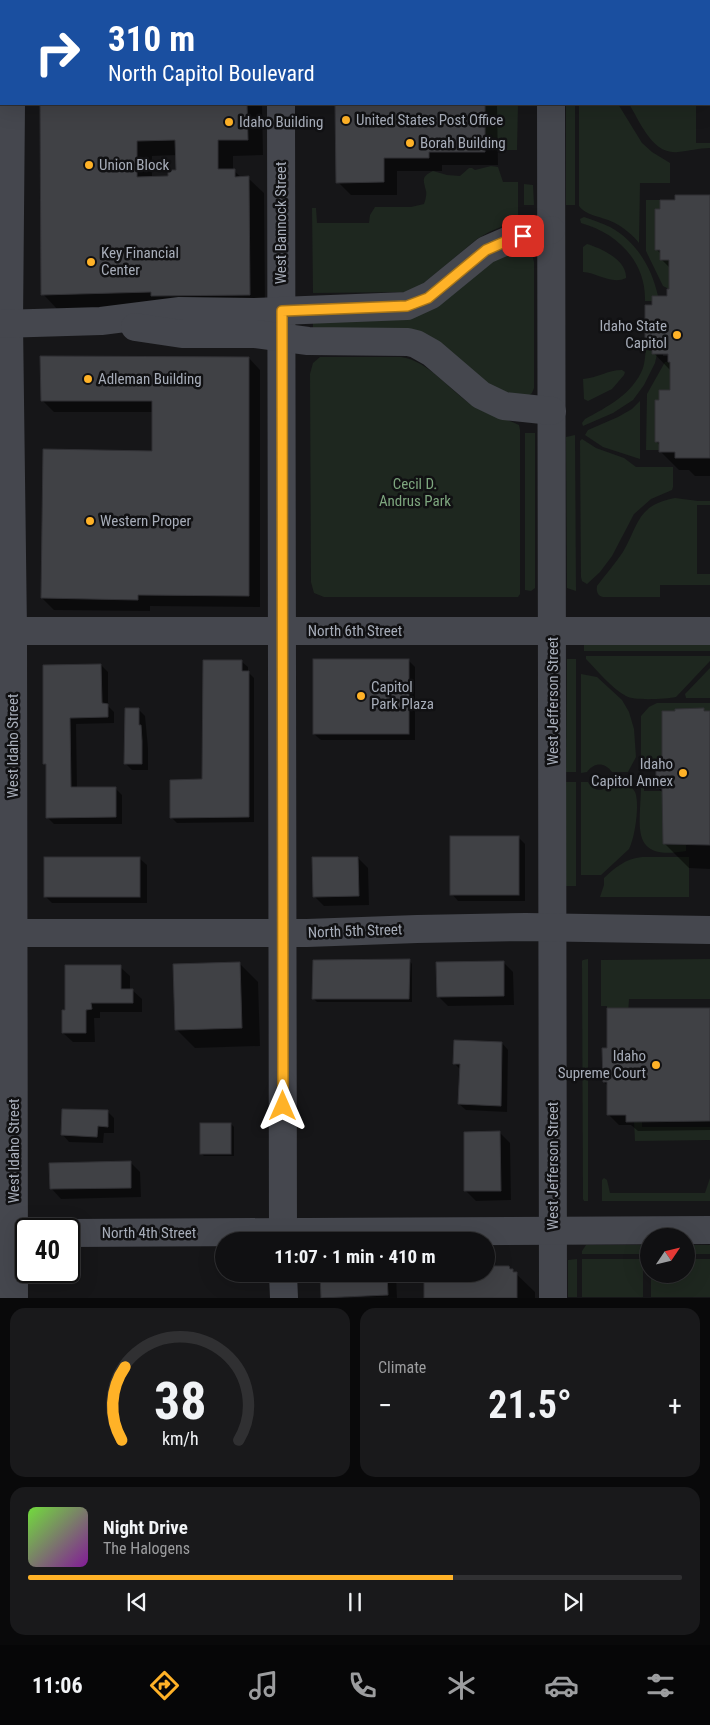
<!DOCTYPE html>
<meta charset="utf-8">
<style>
:root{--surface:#101012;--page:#19191b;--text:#f1f3f6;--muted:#9c9d9f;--line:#303032;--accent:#ffb227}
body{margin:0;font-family:"Roboto Condensed",sans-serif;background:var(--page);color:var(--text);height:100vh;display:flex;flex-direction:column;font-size:19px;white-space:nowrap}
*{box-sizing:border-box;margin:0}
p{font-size:16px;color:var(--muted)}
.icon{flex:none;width:28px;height:28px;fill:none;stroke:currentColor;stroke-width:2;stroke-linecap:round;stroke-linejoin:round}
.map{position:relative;height:1298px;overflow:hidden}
.details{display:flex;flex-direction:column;gap:10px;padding:10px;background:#09090a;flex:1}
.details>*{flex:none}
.guide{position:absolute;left:0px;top:0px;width:710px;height:105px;box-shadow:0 5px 20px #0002,0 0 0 1px var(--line);background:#1a4fa0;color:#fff;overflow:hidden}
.needle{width:32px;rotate:55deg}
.tools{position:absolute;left:640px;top:1228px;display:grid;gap:10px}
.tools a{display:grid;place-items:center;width:55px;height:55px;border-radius:50%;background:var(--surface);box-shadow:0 5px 20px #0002,0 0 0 1px var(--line);font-size:25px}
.speed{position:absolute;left:15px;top:1218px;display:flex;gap:10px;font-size:25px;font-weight:700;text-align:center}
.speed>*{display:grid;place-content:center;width:65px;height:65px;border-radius:50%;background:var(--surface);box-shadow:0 5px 20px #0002,0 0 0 1px var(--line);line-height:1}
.speed .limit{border:2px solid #111;border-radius:8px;background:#fff;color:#111}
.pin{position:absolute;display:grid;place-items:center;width:42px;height:42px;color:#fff;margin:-21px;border-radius:10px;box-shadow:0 2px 8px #0006}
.me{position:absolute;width:55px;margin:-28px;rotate:0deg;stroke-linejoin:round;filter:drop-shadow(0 0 4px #0008)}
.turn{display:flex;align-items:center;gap:18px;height:105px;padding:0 25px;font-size:22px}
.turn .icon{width:65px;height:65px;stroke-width:2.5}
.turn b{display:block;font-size:35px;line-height:42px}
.big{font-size:38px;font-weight:700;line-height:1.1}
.details .card{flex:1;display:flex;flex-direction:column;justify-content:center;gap:8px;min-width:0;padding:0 18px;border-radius:15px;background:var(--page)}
.details .dial{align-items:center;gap:0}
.dial svg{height:130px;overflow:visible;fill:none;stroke:var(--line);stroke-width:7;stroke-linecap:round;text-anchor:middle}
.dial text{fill:var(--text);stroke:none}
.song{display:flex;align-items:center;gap:15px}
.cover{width:60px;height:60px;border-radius:8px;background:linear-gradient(135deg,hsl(100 70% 55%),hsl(290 70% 35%))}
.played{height:5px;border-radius:2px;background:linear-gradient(90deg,var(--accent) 65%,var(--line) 65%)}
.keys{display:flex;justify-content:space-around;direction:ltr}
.heat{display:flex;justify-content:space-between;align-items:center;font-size:28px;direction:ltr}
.details .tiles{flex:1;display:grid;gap:10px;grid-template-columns:1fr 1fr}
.card:last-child{grid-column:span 2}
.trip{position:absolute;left:215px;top:1232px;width:280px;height:50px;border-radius:25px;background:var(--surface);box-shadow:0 5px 20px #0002,0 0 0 1px var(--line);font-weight:700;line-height:50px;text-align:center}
.tab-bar{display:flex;height:80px;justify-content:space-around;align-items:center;background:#060607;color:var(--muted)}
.tab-bar .icon{width:35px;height:35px}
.tab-bar .selected{color:var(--accent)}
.tab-bar b{font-size:22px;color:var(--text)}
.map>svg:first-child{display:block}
</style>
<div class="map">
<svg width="710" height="1298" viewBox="0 0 710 1298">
<rect width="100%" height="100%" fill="#161618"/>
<g fill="#1e271f">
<polygon points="485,104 518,104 517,150 485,150"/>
<rect x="566" y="104" width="9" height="101"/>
<path d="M579,104H618L642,143L652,152L670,163V183H640L639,243C633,235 624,228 615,223C604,217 586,216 579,206Z"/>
<path d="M629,104H696V143H710V148C699,148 689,151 678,152C652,155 640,121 629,104Z"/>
<path d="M491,166L498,167L503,182H518V217L515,221L489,232L477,239L424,283L409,292L313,293L312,208H316L317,223H369L370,215L375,207H411L424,204C425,201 427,195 426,191C424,181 420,177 433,171L447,175L460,176L469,168H472L475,170Z"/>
<polygon points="524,184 533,185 534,205 524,205"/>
<polygon points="646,200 660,200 660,209 655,210 655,250 660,250 660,260 669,260 669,289 663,286 646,251"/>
<path d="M584,217C593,220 602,223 610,227C636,241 652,268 658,296H652V301H645C646,261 617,233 581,223L580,219Z"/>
<path d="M587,244C601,248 627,260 626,278C612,285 598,273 583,272V247Z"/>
<polygon points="526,247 532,254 534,262 534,388 532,393 527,397 509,398 454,363 313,330 313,321 402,316 485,259"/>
<path d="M646,349H652L653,354H657L655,363L644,385L633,400L613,413L583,426L582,423L585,419C607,407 633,394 643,368C645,362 645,355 646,349Z"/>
<path d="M320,357H401C429,361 449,390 472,405C486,415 504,417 519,425L520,430V594L518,597H324L314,593L311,582L310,374L313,363Z"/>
<polygon points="665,362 670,362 670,390 659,400 655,400 655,442 659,442 659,450 646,450 647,394"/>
<path d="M622,370L625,372L624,375L612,389L588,401L584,399L583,379C597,378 608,370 622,370Z"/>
<polygon points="640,401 640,459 603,447 585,435 588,430 618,417 632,409"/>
<polygon points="525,433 535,433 535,588 531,591 525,590"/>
<polygon points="575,435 576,591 567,588 566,437"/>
<polygon points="582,439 596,448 624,458 636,467 673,467 673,487 672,490 651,499 634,514 612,556 600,572 587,584 582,581 581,577 580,441"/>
<path d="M675,498L698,501H710V505H697V574H710V585H660V597H603C598,596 596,592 597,586C605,575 615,564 623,552C639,524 637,505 675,498Z"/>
<rect x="584" y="642" width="126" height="9"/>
<path d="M586,656H710V661L676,697C666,699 634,701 626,696C612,689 597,670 586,659Z"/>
<polygon points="567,659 576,659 576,772 566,772"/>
<polygon points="710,668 710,698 686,698 685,694"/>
<path d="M581,674L597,677L622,700L629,712L634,729L636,757L628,772H612C605,762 594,762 587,772L581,773Z"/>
<polygon points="657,703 710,703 710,711 704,711 704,708 675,709 675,711 662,711 662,763 644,763 644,766 641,766 641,716 649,707"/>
<rect x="566" y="782" width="10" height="104"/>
<path d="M581,782H588C594,793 606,792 612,782H628C630,785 633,789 635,792C640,803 635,838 629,849L601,875H581Z"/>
<path d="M641,788H644V791H663L675,845H686V851C630,861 640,828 641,788Z"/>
<path d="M642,857H689V897H600L604,885V878C616,867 625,859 642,857Z"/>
<polygon points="588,959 588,1201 584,1201 583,1199 582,961 583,960"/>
<polygon points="710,959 710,999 629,999 628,1015 607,1015 607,1006 601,1006 601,960"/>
<polygon points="634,1121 642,1121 642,1127 710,1127 710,1140 635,1141"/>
<polygon points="604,1178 607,1180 610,1193 705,1193 710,1178 710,1201 602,1201 602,1180"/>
<polygon points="586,1245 649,1245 649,1254 582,1254 582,1251"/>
<rect x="686" y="1245" width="24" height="9"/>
<polygon points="577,1259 577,1297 568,1297 568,1260"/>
<rect x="582" y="1259" width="61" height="38"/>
<polygon points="686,1259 710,1259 710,1297 651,1297 651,1274 686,1274"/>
</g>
<g fill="#0007" fill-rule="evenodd">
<polygon points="50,0 259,0 259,1 51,1"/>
<polygon points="319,0 434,0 434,1 321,1"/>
<path d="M42,104H262L263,155L233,156V170L242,178H248L264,193L265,310H58L43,294ZM177,155V171L169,178H152V156Z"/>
<polygon points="336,104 497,104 498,165 442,165 442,171 397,171 397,195 351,195 338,182"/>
<path d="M710,196V476H695L689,470H679L660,451V446L656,441L660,401L671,391V371L646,345L653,306L668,297L670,290V268L661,259V254L656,249L661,211L676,201ZM663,353H674V356H663Z"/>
<polygon points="249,358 260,370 260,607 150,606 150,611 54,610 42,598 153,452 153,412 54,412 42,400"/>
<polygon points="408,660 415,667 415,740 321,740 314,734"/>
<polygon points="242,662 248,667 248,672 254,678 254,822 177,823 171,817 204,780"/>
<polygon points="101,665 108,672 108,706 114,712 114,723 76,724 77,788 115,788 122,795 122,824 54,824 47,817 47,765 45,763 44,666"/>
<polygon points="139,710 145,716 148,748 148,770 132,770 125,763"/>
<polygon points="704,710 707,713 710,713 710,869 689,868 664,843 664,794 657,787 663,769"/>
<polygon points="518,837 525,844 525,901 458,901 452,894"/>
<polygon points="358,858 368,868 369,905 324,906 314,896"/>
<polygon points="140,859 147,865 147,903 52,903 45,896"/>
<polygon points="409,960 412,964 412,1002 317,1002 314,999"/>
<polygon points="503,962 513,972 514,1005 448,1006 438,996"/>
<polygon points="239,963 258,982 260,1046 195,1048 176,1029"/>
<polygon points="120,967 130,976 130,990 132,990 142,999 142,1012 100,1012 100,1018 94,1018 95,1042 73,1042 63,1033"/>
<polygon points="710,1009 710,1130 638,1131 631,1125 619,1125 609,1115 608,1086 604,1082 608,1049"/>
<polygon points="502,1043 508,1050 507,1112 466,1110 459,1104 461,1070 454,1063"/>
<polygon points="108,1112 114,1118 114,1133 104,1133 103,1143 69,1142 63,1135"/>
<polygon points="231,1124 234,1127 234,1156 204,1156 201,1153"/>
<polygon points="500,1133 510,1143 511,1200 476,1201 466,1191"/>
<polygon points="130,1162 140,1172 141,1197 61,1199 51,1188"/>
<polygon points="486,1267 509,1267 535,1292 535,1298 426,1298 426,1274 486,1274"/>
<polygon points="321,1274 394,1274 396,1276 397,1298 322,1297"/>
</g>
<g fill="#404145" stroke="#303034" fill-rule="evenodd">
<path d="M40,104H247L248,140H218V169H235V177L249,176L250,295L151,296V292L41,295ZM175,140L176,170H168V176L137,177V141Z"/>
<polygon points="335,104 485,104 485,152 429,152 429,158 384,158 384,182 336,183"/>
<polygon points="675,195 710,195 710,458 675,458 675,452 659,452 659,442 655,442 655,400 659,400 659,390 670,390 670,362 668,362 668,354 652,354 652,345 645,345 645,305 652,305 652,296 667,296 667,289 669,289 669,260 660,260 660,250 655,250 655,209 660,209 660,200 675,200"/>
<polygon points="40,356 249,357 249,596 138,595 138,600 41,598 43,449 152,451 152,401 41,401"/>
<rect x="313" y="659" width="96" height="75"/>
<polygon points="203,660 242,660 242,671 249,671 249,817 170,818 170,780 202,779"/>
<polygon points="101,664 102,703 108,704 108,717 70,718 71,787 116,787 116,817 46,818 46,764 43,764 43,665"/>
<polygon points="125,708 139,708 139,725 141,725 142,741 142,764 124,764"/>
<polygon points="704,708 704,711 710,711 710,845 663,844 662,788 656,788 656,769 662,768 662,711 675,711 675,709"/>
<rect x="450" y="836" width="69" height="59"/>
<rect x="44" y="857" width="96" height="40"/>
<polygon points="312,857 358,857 359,896 313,897"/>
<polygon points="410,959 409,999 312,999 313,960"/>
<polygon points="504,961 504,996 437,997 436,962"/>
<polygon points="240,962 242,1028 175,1030 173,964"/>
<polygon points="65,965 121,965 121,989 133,989 133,1003 91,1003 92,1009 86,1010 86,1033 62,1033 62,1010 65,1010"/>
<polygon points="607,1008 710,1008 710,1121 626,1122 626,1115 607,1115 607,1082 603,1082 602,1048 607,1048"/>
<polygon points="454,1040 502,1042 501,1106 458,1104 460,1064 453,1064"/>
<polygon points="62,1109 108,1110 108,1127 98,1126 97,1137 61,1135"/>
<rect x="200" y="1123" width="31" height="31"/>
<polygon points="500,1131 501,1191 464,1191 464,1132"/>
<polygon points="131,1161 131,1188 50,1189 49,1163"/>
<polygon points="488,1266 509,1266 510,1269 513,1269 513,1272 517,1272 517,1298 424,1298 424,1274 486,1274"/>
<polygon points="320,1274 387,1274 388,1295 321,1298"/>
</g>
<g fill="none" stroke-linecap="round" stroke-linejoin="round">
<polyline stroke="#37383e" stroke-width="21" points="0,29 1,29"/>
<g stroke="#45474e" stroke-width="28">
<polyline points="12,0 12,1"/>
<polyline points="281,0 281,1"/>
<polyline points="550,0 550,1"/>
<polyline points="709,22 710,22"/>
<polyline points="11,104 9,323 13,631 14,1298"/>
<polyline points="281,104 283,1241"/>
<polyline points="551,104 553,1298"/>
<polyline points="0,324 101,321 180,311 254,312 407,306 431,295 486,250 509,240 551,230"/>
<polyline points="135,327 182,334 255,334 308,341 408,342 416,344 432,353 481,395 504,406 552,411"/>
<polyline points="0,631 710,631"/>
<polyline points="0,933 307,933 417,929 526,927 710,930"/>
<polyline points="69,1233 710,1230"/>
<polyline points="283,1274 284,1298"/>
</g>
</g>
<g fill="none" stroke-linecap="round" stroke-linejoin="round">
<g stroke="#a67419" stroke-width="12">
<polyline id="route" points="283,1106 282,311 407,306 428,298 486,250 509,240 523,236"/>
</g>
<use href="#route" stroke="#ffb227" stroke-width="9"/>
</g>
<g fill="#ffb227" stroke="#111113" stroke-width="2">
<circle cx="346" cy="120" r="5"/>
<circle cx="229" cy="122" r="5"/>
<circle cx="410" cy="143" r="5"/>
<circle cx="89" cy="165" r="5"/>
<circle cx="91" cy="262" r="5"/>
<circle cx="677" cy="335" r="5"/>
<circle cx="88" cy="379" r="5"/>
<circle cx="90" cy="521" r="5"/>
<circle cx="361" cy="696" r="5"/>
<circle cx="683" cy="773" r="5"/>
<circle cx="656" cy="1065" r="5"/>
</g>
<g text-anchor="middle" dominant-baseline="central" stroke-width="5" stroke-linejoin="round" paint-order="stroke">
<g font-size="15" fill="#a7adb9" stroke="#111113" text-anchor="start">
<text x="356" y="120">United States Post Office</text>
<text x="239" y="122">Idaho Building</text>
<text x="420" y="143">Borah Building</text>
<text x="99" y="165">Union Block</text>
<text x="101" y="253">Key Financial<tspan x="101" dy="17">Center</tspan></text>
<text x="667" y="326" text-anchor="end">Idaho State<tspan x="667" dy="17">Capitol</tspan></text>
<text x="98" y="379">Adleman Building</text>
<text x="100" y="521">Western Proper</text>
<text x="371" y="687">Capitol<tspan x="371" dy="17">Park Plaza</tspan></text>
<text x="673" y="764" text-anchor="end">Idaho<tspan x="673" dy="17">Capitol Annex</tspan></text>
<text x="646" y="1056" text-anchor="end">Idaho<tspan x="646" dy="17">Supreme Court</tspan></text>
</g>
<g font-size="15" fill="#a7adb9" stroke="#111113">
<text transform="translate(281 223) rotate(-90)">West Bannock Street</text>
<text x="355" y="631">North 6th Street</text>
<text transform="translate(553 701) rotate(-90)">West Jefferson Street</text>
<text transform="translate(13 746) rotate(-90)">West Idaho Street</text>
<text transform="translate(355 931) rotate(-2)">North 5th Street</text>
<text transform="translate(14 1151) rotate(-90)">West Idaho Street</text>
<text transform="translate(553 1166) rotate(-90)">West Jefferson Street</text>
<text x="149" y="1233">North 4th Street</text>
</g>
<g font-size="15" fill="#7da67e" stroke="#111113">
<text x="415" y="484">Cecil D.<tspan x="415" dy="17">Andrus Park</tspan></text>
</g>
</g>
</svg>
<div class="tools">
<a><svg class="needle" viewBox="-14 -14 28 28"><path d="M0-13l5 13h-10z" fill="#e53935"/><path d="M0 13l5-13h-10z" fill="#9c9d9f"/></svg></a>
</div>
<div class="speed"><div class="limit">40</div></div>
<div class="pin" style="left:523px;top:236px;background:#d93025"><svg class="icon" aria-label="arrive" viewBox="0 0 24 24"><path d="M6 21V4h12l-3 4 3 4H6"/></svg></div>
<svg class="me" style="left:283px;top:1106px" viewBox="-20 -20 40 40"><path d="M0-17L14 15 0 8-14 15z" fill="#ffb227" stroke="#fff" stroke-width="4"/></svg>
<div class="trip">11:07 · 1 min · 410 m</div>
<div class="guide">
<div class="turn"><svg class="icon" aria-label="right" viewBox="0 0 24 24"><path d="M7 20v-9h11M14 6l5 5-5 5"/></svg><div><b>310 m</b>North Capitol Boulevard</div></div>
</div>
</div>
<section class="details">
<div class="tiles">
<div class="card dial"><svg viewBox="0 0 100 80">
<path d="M14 69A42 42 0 1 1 86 69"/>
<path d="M14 69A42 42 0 0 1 16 24" stroke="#ffb227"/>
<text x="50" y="56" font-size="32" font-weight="700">38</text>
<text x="50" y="72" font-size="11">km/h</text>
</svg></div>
<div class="card"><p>Climate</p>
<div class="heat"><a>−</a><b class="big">21.5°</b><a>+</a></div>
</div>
<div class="card">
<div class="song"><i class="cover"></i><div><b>Night Drive</b><p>The Halogens</p></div></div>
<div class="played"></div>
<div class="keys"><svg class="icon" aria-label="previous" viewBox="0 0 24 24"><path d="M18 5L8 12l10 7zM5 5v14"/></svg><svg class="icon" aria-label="pause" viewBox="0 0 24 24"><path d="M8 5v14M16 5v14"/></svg><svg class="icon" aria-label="next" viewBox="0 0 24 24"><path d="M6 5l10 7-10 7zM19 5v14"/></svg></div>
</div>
</div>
</section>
<nav class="tab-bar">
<b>11:06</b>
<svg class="icon selected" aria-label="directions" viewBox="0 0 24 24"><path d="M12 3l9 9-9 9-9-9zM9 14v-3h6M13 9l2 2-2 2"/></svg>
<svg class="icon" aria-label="music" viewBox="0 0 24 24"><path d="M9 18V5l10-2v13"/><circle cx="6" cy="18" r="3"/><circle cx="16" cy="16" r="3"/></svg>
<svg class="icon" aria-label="phone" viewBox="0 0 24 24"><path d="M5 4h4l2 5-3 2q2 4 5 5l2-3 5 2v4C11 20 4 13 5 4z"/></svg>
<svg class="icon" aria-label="climate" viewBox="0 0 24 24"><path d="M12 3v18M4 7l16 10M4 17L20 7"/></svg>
<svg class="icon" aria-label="car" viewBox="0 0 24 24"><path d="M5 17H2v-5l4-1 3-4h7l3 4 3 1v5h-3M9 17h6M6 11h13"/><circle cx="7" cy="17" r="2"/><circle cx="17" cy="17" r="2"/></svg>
<svg class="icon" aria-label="filters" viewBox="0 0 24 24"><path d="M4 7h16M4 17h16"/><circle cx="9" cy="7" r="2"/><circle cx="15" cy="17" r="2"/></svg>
</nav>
